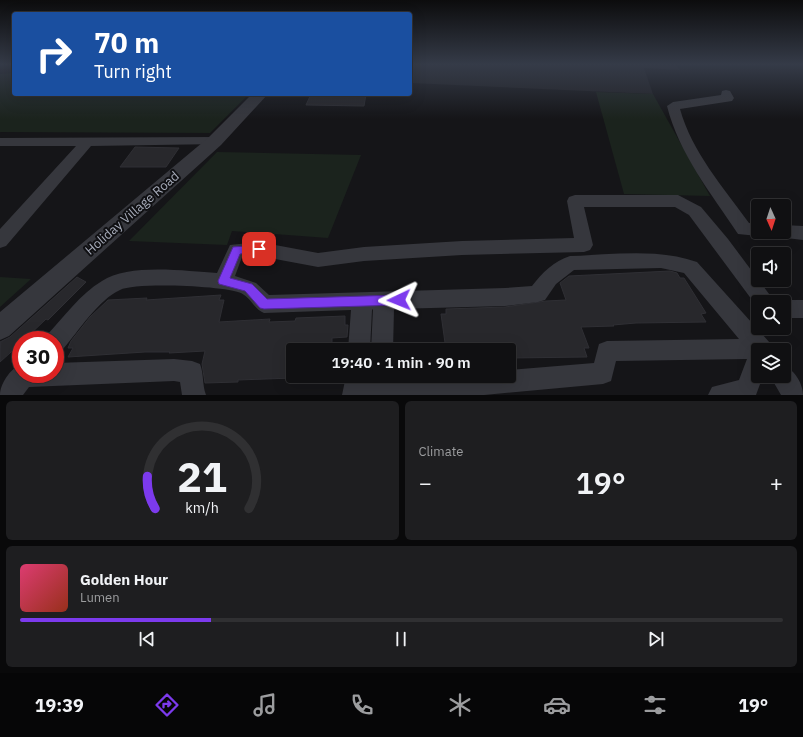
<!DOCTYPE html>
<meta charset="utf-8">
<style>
:root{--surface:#101012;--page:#1e1e20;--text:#f1f3f6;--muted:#9c9d9f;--line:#303032;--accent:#7c3aed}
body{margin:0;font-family:"IBM Plex Sans",sans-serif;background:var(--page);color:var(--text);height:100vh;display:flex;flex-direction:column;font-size:15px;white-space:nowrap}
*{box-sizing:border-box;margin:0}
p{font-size:13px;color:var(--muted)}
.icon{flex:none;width:22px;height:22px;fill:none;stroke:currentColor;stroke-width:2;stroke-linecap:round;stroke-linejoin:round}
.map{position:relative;height:395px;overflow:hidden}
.panel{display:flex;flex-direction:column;gap:6px;padding:6px;background:#09090a;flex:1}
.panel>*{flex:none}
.hud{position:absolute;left:12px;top:12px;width:400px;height:84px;border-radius:4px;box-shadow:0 4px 16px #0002,0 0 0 1px var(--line);background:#1a4fa0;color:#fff;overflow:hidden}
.needle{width:26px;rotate:177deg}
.fabs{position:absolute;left:751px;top:199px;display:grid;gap:8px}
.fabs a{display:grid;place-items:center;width:40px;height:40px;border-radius:4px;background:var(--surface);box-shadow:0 4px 16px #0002,0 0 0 1px var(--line);font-size:20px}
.speed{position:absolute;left:12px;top:331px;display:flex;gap:8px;font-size:20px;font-weight:700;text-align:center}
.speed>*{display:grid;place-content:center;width:52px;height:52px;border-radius:50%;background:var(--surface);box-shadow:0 4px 16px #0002,0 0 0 1px var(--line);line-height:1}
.speed .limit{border:6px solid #d22;background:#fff;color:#111}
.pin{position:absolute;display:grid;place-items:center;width:34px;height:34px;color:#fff;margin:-17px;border-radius:8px;box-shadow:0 2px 6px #0006}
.me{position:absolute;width:44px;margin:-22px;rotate:268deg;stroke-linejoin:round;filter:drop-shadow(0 0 3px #0008)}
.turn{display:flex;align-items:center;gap:14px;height:84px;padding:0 16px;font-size:18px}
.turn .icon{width:52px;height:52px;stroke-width:2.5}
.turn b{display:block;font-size:28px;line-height:34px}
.big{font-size:30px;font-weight:600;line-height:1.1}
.panel .widget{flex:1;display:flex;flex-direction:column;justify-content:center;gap:6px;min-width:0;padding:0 14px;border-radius:6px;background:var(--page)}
.panel .dial{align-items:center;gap:0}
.dial svg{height:104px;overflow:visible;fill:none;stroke:var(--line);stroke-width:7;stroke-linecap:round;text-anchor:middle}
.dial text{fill:var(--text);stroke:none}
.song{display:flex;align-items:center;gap:12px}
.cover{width:48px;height:48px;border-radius:6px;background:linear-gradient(135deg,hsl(340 70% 55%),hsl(10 70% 35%))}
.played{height:4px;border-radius:2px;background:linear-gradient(90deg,var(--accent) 25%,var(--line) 25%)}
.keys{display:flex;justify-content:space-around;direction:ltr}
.heat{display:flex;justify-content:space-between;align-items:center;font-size:22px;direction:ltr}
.panel .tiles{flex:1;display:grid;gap:6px;grid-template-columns:1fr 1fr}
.widget:last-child{grid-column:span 2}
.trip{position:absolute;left:286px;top:343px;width:230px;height:40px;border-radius:4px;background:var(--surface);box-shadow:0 4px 16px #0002,0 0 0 1px var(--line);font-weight:600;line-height:40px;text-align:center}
.tabs{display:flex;height:64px;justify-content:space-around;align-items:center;background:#060607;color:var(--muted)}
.tabs .icon{width:28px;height:28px}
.tabs .active{color:var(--accent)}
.tabs b{font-size:18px;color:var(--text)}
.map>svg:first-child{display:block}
</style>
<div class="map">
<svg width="803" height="395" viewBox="0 0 803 395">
<rect width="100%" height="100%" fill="#151518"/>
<polygon fill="#212125" points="410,64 675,64 680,70 644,68 653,94 410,83"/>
<g fill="#1b231d">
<polygon points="14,73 14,94 249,94 210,133 0,132 0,74"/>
<polygon points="596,92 653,94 710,196 624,194"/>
<polygon points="217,152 361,155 328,238 232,231 227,245 129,241"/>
<polygon points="0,277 31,279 0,307"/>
</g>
<g fill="#28282c" stroke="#2f2f34">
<polygon points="311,94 366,94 364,106 306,105"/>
<polygon points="135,147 179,148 166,167 120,167"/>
<polygon points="670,271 677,273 680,278 684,278 706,313 701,314 706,322 636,323 613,325 614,326 581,327 589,348 584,348 587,357 509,358 509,350 446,350 441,314 446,314 446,309 505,307 546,301 566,300 560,283 569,276"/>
<polygon points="77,277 86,282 48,320 46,319 24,340 21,340 21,343 0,362 0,342 10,337"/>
<polygon points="221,295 219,300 224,300 219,322 270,319 269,322 295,321 296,318 345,316 345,325 348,325 347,337 332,338 332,349 328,350 293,350 293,378 238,380 238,382 205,383 202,364 205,351 169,353 170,352 145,352 68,357 73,348 68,348 71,341 90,317 108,300 147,298 146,300"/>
</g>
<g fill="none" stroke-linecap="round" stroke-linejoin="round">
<g fill="#36373d" fill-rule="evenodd">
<path d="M726,90L730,91L734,98L732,101L680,109C692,152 723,187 749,223L758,224V232H766L764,235L758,236L738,234C711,193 679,154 667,106L673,102L721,95L722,91Z"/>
<polygon points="215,137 220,138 222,141 220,144 91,146 6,246 0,248 0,229 76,146 0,146 0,138"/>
<path d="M575,195H678L701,207L728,239L775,302H758V308L689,215L675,207H584L593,245L590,250L584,252L462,255L364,261L318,267L259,256L242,257L235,276L256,283L269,295L505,288L532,286C542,273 554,261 570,256C612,255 657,248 697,262L770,343L773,350H758V376H763L756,395H708L712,387L739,380L747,359L616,361L611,381L603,384L484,395H342L346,376H368V382L370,376H392V380L438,376H509V370L594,363L599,344L607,341L739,339L684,273L661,268L574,270L556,284L545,300L538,302L505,306L394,309L393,350H371L373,309L372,310L370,350H348L351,310L264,313C254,309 251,298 241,293C225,286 135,282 120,290C99,299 78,332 63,349L55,352V340H45L47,335C64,317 80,294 102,281C128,263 186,271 217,273L230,245L259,242L318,253L364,247L462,241L574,238L567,201L569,197Z"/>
<polygon points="784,225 803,226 803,240 778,237 775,232 784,232"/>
<polygon points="784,300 803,300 803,318 784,318 784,302 779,302"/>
<path d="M174,359L192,361L200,364C204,374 202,384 206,395H182L180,382L174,381L29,387L23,395H0C0,384 10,369 21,364V374H55V363Z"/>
<path d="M784,366C795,370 803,384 803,395H781L770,376H784Z"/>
</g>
<polygon fill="#36373d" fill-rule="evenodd" points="252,94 268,94 221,145 9,336 0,340 0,312 209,137"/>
</g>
<linearGradient id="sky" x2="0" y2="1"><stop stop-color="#0c0c0d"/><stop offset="0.54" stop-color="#353b48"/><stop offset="1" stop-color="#353b48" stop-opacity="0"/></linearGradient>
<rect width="803" height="119" fill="url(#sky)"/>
<polygon fill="#7c3aed" stroke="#51269a" points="259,245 264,249 263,251 240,254 230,278 252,284 267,299 399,295 403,297 405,300 403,303 399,305 264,309 260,308 245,291 219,284 218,281 233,247"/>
<g text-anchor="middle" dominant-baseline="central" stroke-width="4" stroke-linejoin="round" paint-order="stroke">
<g font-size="13" fill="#a6abb9" stroke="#101013">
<text transform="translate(132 213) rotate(-41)">Holiday Village Road</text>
</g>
</g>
</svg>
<div class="fabs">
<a><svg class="needle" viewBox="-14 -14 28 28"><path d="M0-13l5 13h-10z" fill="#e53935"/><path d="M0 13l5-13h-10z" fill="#9c9d9f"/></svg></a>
<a><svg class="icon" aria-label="sound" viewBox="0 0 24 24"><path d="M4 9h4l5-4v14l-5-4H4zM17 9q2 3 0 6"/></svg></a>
<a><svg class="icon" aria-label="search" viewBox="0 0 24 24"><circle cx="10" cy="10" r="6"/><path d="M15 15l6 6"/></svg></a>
<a><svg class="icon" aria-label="layers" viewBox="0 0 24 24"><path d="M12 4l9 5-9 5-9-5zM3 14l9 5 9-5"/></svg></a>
</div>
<div class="speed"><div class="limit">30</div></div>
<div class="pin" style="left:259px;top:249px;background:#d93025"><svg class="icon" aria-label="arrive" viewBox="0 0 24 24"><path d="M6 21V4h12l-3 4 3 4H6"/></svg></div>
<svg class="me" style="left:399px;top:300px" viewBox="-20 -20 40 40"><path d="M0-17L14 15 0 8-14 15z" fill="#7c3aed" stroke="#fff" stroke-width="4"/></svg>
<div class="trip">19:40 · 1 min · 90 m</div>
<div class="hud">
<div class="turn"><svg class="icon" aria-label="right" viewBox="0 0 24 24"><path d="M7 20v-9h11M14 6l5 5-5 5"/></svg><div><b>70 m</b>Turn right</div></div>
</div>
</div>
<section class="panel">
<div class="tiles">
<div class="widget dial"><svg viewBox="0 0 100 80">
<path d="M14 69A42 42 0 1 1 86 69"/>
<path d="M14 69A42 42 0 0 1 8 44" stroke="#7c3aed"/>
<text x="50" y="56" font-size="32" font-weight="700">21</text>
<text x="50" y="72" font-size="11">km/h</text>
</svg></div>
<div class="widget"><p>Climate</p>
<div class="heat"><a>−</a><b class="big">19°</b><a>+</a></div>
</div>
<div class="widget">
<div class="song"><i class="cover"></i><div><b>Golden Hour</b><p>Lumen</p></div></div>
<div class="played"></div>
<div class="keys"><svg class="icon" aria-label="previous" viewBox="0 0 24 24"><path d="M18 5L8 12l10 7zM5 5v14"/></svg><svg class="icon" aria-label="pause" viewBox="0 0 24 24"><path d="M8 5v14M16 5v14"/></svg><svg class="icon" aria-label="next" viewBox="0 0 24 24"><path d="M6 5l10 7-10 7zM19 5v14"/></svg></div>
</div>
</div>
</section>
<nav class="tabs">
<b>19:39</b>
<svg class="icon active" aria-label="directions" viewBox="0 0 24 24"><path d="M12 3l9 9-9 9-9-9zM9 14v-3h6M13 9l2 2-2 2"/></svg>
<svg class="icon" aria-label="music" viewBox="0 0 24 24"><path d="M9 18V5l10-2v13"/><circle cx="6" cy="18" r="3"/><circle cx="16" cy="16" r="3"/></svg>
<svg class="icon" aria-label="phone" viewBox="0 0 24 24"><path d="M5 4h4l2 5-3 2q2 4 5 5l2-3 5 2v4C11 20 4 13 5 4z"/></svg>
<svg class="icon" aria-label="climate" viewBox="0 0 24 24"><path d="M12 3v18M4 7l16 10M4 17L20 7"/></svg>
<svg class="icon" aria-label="car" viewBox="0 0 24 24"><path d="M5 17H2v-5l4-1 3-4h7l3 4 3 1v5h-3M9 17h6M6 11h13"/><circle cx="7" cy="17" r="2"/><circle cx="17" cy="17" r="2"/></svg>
<svg class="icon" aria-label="filters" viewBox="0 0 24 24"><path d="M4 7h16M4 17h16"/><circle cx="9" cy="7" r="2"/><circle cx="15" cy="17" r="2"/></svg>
<b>19°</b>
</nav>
